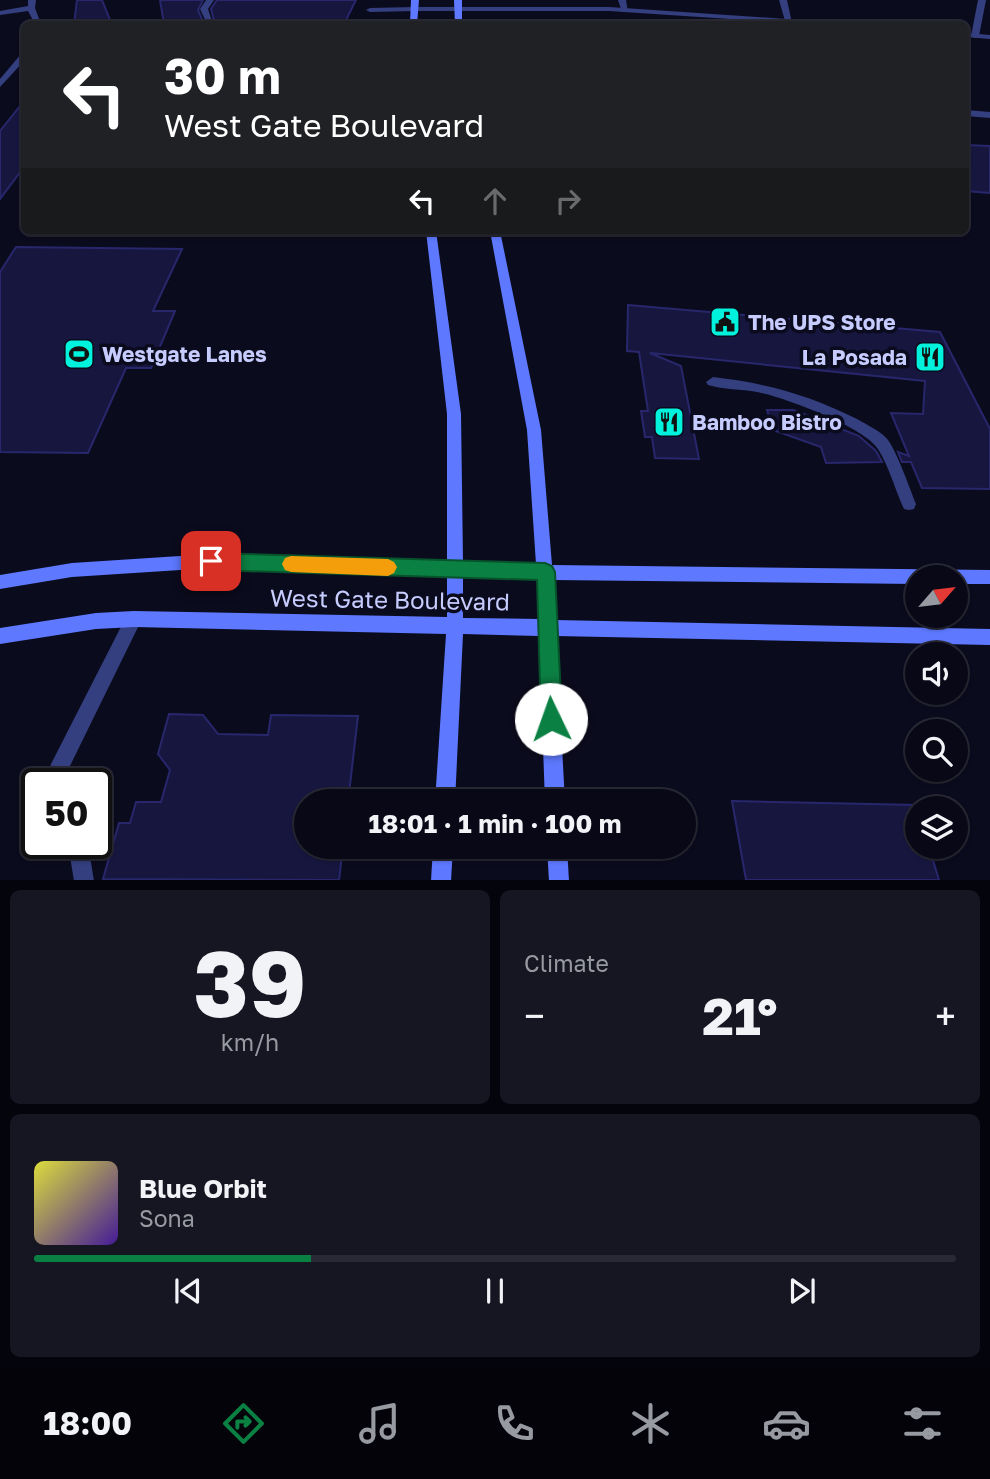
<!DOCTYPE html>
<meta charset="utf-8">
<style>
:root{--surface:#080816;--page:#161623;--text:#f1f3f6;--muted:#989aa1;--line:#292935;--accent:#0b8043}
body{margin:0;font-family:"Golos Text",sans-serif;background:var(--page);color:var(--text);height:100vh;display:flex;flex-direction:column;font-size:26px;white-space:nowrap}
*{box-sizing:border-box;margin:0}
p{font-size:23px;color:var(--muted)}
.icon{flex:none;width:38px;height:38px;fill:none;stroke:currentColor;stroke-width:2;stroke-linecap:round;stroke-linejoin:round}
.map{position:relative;height:880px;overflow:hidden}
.drawer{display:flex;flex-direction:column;gap:10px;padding:10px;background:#04040c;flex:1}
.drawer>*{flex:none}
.top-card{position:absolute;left:21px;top:21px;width:948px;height:214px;border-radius:10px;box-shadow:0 2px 5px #0004,0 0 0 2px var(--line);background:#202124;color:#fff;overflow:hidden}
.needle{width:46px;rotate:62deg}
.buttons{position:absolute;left:905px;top:565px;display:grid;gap:14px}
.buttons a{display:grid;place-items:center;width:63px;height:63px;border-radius:50%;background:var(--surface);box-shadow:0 2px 5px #0004,0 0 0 2px var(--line);font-size:35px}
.speed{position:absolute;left:21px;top:768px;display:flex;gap:14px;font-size:35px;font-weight:700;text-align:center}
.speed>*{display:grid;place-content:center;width:91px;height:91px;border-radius:50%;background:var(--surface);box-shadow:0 2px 5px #0004,0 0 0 2px var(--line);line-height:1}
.speed .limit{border:4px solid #111;border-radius:10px;background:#fff;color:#111}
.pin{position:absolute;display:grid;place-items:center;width:60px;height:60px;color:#fff;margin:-30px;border-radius:14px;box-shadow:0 4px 10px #0006}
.me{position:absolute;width:77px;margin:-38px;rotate:357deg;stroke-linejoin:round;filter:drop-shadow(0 0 5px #0008)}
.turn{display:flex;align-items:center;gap:24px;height:147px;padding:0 28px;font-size:32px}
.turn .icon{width:91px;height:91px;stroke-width:2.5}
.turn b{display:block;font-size:49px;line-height:60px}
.lanes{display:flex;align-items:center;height:66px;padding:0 28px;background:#0003;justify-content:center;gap:35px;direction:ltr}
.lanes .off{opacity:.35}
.big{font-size:52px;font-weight:700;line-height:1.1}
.drawer .widget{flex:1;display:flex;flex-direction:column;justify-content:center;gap:10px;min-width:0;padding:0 24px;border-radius:10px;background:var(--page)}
.drawer .dial{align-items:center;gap:0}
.dial b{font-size:91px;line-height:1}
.song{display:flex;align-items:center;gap:21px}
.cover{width:84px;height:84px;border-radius:10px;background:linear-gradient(135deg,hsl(60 70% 55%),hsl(260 70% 35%))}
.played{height:7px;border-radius:4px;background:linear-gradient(90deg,var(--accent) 30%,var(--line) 30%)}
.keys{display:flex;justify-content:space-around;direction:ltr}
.heat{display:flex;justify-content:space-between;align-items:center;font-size:38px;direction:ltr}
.drawer .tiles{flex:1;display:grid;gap:10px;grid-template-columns:1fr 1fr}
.widget:last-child{grid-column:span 2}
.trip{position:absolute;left:294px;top:789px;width:402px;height:70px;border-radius:35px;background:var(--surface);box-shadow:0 2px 5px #0004,0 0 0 2px var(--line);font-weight:700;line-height:70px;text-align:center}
.dock{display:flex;height:112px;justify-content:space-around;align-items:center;background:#030309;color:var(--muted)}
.dock .icon{width:49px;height:49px}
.dock .on{color:var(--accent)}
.dock b{font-size:32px;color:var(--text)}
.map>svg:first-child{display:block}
</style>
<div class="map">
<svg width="990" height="881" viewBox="0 0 990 881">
<rect width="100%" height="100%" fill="#0b0b1e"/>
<g fill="#17163f" stroke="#28276c" stroke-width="2">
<polygon points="77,0 102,0 110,20 106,21 107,24 74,24"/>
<polygon points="160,0 203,0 198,10 204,24 164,24"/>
<polygon points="217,0 356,0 344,24 215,24 211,9"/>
<polygon points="24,101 24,167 0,199 0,131"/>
<polygon points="966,145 990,146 990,193 966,191"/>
<polygon points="16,247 182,249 153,311 175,311 151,368 126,368 88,453 0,452 0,272"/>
<polygon points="628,305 940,332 990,429 990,489 922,488 911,462 902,462 898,452 909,456 891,413 923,414 925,381 650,353 681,366 699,459 655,458 652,437 645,437 641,411 648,411 639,352 627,351"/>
<polygon points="767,410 794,410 859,436 876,451 882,462 826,463 821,447 773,430"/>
<polygon points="169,714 203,715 218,734 268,735 271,715 358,716 348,802 306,802 306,847 343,847 339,880 103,879 119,823 130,823 136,802 161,802 170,770 158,754"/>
<polygon points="732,801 917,805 917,847 929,847 939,880 746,880"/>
</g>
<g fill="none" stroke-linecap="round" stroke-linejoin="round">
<g fill="#343f7f" fill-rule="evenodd">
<polygon points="206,0 214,0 208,9 213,24 207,24 200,9"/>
<polygon points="618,0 626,0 628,12 622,12"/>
<polygon points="779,0 787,0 792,23 785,21"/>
<polygon points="978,0 986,0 979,36 975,38 971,36"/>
<polygon points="414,7 418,9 417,11 370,12 366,10 370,8"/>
<polygon points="966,110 990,112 990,118 966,116"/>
<path d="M713,377C766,383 809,395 857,419C867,425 881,431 888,440C897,452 910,489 916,504L914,509L909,510L904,509C895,490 889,466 878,449C864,427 783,397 757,392C741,389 724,390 708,385L706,382Z"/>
<polygon points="134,611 140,613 142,619 67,772 67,784 47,784 51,764 128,613"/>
<polygon points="68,844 88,844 94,881 74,881"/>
</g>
<g fill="#343f7f" fill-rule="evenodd">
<polygon points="28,0 36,0 35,8 41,24 35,24 28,11 0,15 0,11 28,6"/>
<polygon points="411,7 609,7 831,22 835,24 805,24 609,11 414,11 410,9"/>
<polygon points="966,33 990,35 990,39 966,37"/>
<polygon points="21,54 24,54 24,61 0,87 0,79"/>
</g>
<g fill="#5e79ff" fill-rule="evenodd">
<polygon points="411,0 419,0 417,24 410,24"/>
<polygon points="454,0 462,0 462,24 455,24"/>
<path d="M426,231H436L461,414L463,562L536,564L527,430L490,231H500L541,430L552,565L990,570V584H956V578H917V584L553,580L555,620L990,629V645L556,636L565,802H545L539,636L463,634L455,802H435L446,634L134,627L96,629L0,644V628L96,613L134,611L447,617V576L211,568L72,577L0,589V575L72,563L211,554L447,561V414ZM463,577L537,579L539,619L463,618Z"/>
<polygon points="433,847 453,847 451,881 431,881"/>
<polygon points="547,847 567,847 569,881 549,881"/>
</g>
</g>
<polygon fill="#0b8043" stroke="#07532c" stroke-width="2" points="211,553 545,563 552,566 555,572 562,719 559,727 551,730 544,727 541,719 537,580 211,570 205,567 202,561 205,556"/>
<polygon fill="#f59e0b" points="291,556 388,559 394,562 397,567 394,573 388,576 291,572 285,570 282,564 285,558"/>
<defs>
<g id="civic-square" transform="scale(1.575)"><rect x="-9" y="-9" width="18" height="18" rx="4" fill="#00f2dc" stroke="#0b0b1e"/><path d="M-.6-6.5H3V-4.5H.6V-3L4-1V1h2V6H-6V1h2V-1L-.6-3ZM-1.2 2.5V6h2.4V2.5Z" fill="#111"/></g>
<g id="stadium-square" transform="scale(1.575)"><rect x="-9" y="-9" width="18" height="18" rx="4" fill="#00f2dc" stroke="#0b0b1e"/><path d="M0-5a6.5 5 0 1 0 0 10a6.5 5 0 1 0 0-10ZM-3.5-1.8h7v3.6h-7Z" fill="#111"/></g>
<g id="restaurant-square" transform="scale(1.575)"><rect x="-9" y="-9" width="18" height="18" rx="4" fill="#00f2dc" stroke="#0b0b1e"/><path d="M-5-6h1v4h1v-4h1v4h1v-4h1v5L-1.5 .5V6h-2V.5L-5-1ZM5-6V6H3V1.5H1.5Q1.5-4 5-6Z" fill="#111"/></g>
</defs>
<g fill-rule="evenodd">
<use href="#civic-square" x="725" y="322"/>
<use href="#stadium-square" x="79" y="354"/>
<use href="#restaurant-square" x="930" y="357"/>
<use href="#restaurant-square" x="669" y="422"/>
</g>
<g text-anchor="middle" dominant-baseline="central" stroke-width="7" stroke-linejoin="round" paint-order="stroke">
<g font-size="21" font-weight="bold" fill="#c7ccff" stroke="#0b0b1e" text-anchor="start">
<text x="748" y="322">The UPS Store</text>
<text x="102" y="354">Westgate Lanes</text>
<text x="907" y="357" text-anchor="end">La Posada</text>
<text x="692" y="422">Bamboo Bistro</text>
</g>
<g font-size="24" fill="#c7ccff" stroke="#0b0b1e">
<text transform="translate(390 599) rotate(1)">West Gate Boulevard</text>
</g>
</g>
</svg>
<div class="buttons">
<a><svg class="needle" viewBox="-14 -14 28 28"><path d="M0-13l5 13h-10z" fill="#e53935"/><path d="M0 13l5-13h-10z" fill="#989aa1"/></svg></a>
<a><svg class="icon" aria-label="sound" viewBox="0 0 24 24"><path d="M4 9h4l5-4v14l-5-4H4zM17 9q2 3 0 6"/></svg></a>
<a><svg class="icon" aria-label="search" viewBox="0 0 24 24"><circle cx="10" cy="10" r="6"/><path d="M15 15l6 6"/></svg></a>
<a><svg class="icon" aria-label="layers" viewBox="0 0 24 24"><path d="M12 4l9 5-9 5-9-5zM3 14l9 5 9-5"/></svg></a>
</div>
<div class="speed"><div class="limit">50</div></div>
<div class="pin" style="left:211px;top:561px;background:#d93025"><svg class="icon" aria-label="arrive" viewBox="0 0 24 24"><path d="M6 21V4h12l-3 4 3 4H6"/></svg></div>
<svg class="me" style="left:551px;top:719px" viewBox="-20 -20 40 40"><circle r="19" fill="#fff"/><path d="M0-13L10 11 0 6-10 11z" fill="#0b8043"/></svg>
<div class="trip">18:01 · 1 min · 100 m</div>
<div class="top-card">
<div class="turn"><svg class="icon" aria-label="left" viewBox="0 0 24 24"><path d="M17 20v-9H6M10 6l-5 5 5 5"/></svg><div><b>30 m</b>West Gate Boulevard</div></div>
<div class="lanes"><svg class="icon" aria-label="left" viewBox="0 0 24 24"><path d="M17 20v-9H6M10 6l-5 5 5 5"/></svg><svg class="icon off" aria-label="ahead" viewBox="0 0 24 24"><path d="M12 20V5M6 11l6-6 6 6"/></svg><svg class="icon off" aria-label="right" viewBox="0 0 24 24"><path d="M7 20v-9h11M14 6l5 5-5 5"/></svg></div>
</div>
</div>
<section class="drawer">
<div class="tiles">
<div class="widget dial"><b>39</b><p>km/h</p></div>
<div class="widget"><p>Climate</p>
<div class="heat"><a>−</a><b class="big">21°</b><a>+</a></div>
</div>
<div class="widget">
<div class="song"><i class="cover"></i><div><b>Blue Orbit</b><p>Sona</p></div></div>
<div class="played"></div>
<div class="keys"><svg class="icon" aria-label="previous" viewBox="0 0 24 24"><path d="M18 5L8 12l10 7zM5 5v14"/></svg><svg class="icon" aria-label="pause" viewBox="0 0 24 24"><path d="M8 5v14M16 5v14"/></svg><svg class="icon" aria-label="next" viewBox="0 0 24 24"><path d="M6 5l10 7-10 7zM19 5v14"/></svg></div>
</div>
</div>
</section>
<nav class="dock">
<b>18:00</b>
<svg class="icon on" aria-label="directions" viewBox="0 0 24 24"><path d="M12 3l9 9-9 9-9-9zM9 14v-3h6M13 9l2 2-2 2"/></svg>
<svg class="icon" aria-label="music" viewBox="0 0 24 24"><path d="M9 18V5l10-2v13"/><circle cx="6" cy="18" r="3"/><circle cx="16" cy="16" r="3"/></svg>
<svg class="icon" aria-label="phone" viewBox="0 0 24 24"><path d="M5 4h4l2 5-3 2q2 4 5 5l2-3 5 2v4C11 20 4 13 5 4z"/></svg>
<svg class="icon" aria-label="climate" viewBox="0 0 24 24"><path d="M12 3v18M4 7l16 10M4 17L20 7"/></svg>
<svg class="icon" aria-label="car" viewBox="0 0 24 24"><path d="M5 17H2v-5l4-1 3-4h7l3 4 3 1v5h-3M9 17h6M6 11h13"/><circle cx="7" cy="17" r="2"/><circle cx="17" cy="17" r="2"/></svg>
<svg class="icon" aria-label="filters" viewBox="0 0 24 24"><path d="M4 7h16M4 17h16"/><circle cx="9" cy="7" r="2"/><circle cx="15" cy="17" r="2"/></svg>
</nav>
